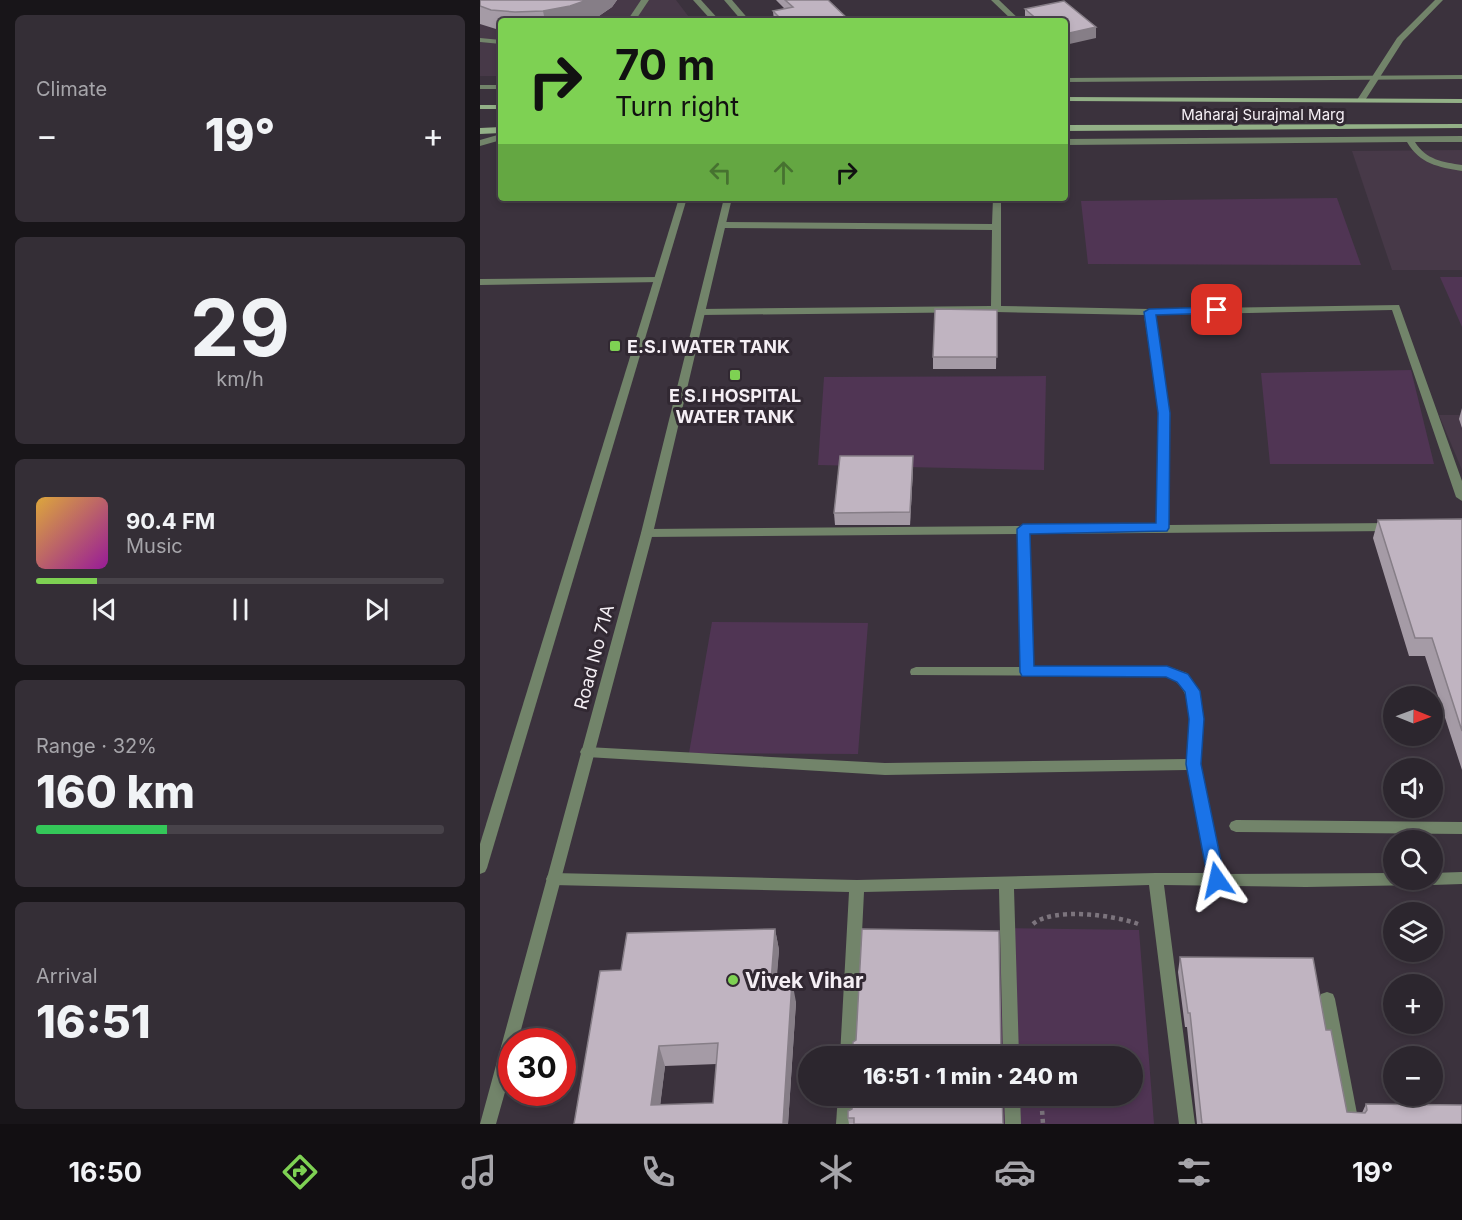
<!DOCTYPE html>
<meta charset="utf-8">
<style>
:root{--surface:#2c262e;--page:#342e36;--text:#f1f3f6;--muted:#a6a5aa;--line:#48434a;--accent:#7ed153}
body{margin:0;font-family:Inter,sans-serif;background:var(--page);color:var(--text);height:100vh;display:flex;flex-direction:column;font-size:22px;white-space:nowrap}
*{box-sizing:border-box;margin:0}
p{font-size:20px;color:var(--muted)}
.icon{flex:none;width:33px;height:33px;fill:none;stroke:currentColor;stroke-width:2;stroke-linecap:round;stroke-linejoin:round}
.map{position:relative;flex:1;overflow:hidden}
.details{display:flex;flex-direction:column;gap:15px;padding:15px;background:#181519;width:480px}
.details>*{flex:none}
.hud{position:absolute;left:18px;top:18px;width:570px;height:183px;border-radius:6px;box-shadow:0 3px 9px #0003,0 0 0 2px var(--line);background:#7ed153;color:#111;overflow:hidden}
.needle{width:39px;rotate:91deg}
.fabs{position:absolute;left:903px;top:686px;display:grid;gap:12px}
.fabs a{display:grid;place-items:center;width:60px;height:60px;border-radius:50%;background:var(--surface);box-shadow:0 3px 9px #0003,0 0 0 2px var(--line);font-size:30px}
.speed{position:absolute;left:18px;top:1028px;display:flex;gap:12px;font-size:30px;font-weight:700;text-align:center}
.speed>*{display:grid;place-content:center;width:78px;height:78px;border-radius:50%;background:var(--surface);box-shadow:0 3px 9px #0003,0 0 0 2px var(--line);line-height:1}
.speed .limit{border:9px solid #d22;background:#fff;color:#111}
.pin{position:absolute;display:grid;place-items:center;width:51px;height:51px;color:#fff;margin:-26px;border-radius:12px;box-shadow:0 3px 9px #0006}
.me{position:absolute;width:66px;margin:-33px;rotate:349deg;stroke-linejoin:round;filter:drop-shadow(0 0 4px #0008)}
.turn{display:flex;align-items:center;gap:21px;height:126px;padding:0 18px;font-size:27px}
.turn .icon{width:78px;height:78px;stroke-width:2.5}
.turn b{display:block;font-size:42px;line-height:51px}
.lanes{display:flex;align-items:center;height:57px;padding:0 18px;background:#0003;justify-content:center;gap:30px;direction:ltr}
.lanes .off{opacity:.35}
.big{font-size:45px;font-weight:800;line-height:1.1}
.details .widget{flex:1;display:flex;flex-direction:column;justify-content:center;gap:9px;min-width:0;padding:0 21px;border-radius:9px;background:var(--page)}
.details .dial{align-items:center;gap:0}
.dial b{font-size:78px;line-height:1}
.song{display:flex;align-items:center;gap:18px}
.cover{width:72px;height:72px;border-radius:9px;background:linear-gradient(135deg,hsl(40 70% 55%),hsl(300 70% 35%))}
.played{height:6px;border-radius:3px;background:linear-gradient(90deg,var(--accent) 15%,var(--line) 15%)}
.keys{display:flex;justify-content:space-around;direction:ltr}
.heat{display:flex;justify-content:space-between;align-items:center;font-size:33px;direction:ltr}
.charge{height:9px;border-radius:4px;background:linear-gradient(90deg,#34c759 32%,var(--line) 0)}
.trip{position:absolute;left:318px;top:1046px;width:345px;height:60px;border-radius:30px;background:var(--surface);box-shadow:0 3px 9px #0003,0 0 0 2px var(--line);font-weight:800;line-height:60px;text-align:center}
.tabs{display:flex;height:96px;justify-content:space-around;align-items:center;background:#120f12;color:var(--muted)}
.tabs .icon{width:42px;height:42px}
.tabs .selected{color:var(--accent)}
.tabs b{font-size:27px;color:var(--text)}
main{display:flex;flex:1;min-height:0}
.map>svg:first-child{display:block}
</style>
<main>
<section class="details">
<div class="widget"><p>Climate</p>
<div class="heat"><a>−</a><b class="big">19°</b><a>+</a></div>
</div>
<div class="widget dial"><b>29</b><p>km/h</p></div>
<div class="widget">
<div class="song"><i class="cover"></i><div><b>90.4 FM</b><p>Music</p></div></div>
<div class="played"></div>
<div class="keys"><svg class="icon" aria-label="previous" viewBox="0 0 24 24"><path d="M18 5L8 12l10 7zM5 5v14"/></svg><svg class="icon" aria-label="pause" viewBox="0 0 24 24"><path d="M8 5v14M16 5v14"/></svg><svg class="icon" aria-label="next" viewBox="0 0 24 24"><path d="M6 5l10 7-10 7zM19 5v14"/></svg></div>
</div>
<div class="widget"><p>Range · 32%</p><b class="big">160 km</b><div class="charge"></div></div>
<div class="widget"><p>Arrival</p><b class="big">16:51</b></div>
</section>
<div class="map">
<svg width="982" height="1124" viewBox="0 0 982 1124">
<rect width="100%" height="100%" fill="#3b323d"/>
<g fill="#473948">
<polygon points="0,0 196,0 212,21 21,21 21,76 0,76"/>
<polygon points="982,150 982,270 912,270 872,151"/>
<polygon points="959,415 982,415 982,470"/>
</g>
<g fill="#503554">
<polygon points="857,198 881,265 608,264 601,201"/>
<polygon points="960,277 982,277 982,327"/>
<polygon points="931,370 954,464 790,464 781,373"/>
<polygon points="566,376 564,470 338,465 344,377"/>
<polygon points="232,622 388,623 378,754 209,753"/>
<polygon points="520,928 659,930 674,1124 521,1124 521,1095 652,1095 652,1056 521,1056"/>
</g>
<g fill="none" stroke-linecap="round" stroke-linejoin="round">
<g stroke="#7c747d" stroke-width="4.5" stroke-dasharray="4 4" stroke-linecap="butt">
<path d="M553,924C573,907 634,915 658,924"/>
<polyline points="561,1095 563,1124"/>
</g>
<g fill="#72846a" fill-rule="evenodd">
<polygon points="161,0 169,0 155,21 147,21"/>
<polygon points="0,38 21,40 21,44 0,42"/>
<polygon points="982,75 982,79 585,82 585,78"/>
<path d="M982,136V142H935C946,160 963,162 982,165V171C958,167 940,164 927,142L585,145V139Z"/>
<polygon points="178,277 181,278 181,282 0,285 0,279"/>
<polygon points="756,820 982,822 982,834 756,832 751,830 749,826 751,822"/>
</g>
<g fill="#72846a" fill-rule="evenodd">
<polygon points="511,0 519,0 541,21 533,21"/>
<polygon points="955,0 963,0 923,41 884,102 878,102 877,100 917,38"/>
<path d="M513,198H521V306L669,309L919,305L982,481V501L976,497L912,310L674,315L689,413L688,525L912,523L918,527L912,531L549,534L553,667L687,666L707,673L719,691L723,719L720,764L743,874L914,873V879H952V873L982,872V884L952,885L946,883L941,885L826,887L684,885L715,1124H699L669,885L534,889L539,1056H523L519,889L384,892L376,1056H360L369,892L73,885L68,883L66,879L68,875L73,873L377,880L676,873H728L707,770L405,775L107,757L102,756L100,752L102,748L107,747L405,763L707,759C709,730 718,689 686,676L431,675L430,672L431,669L436,667H540L537,534L167,537L161,533L167,529L676,525L679,413L664,315L516,312L221,315L216,312L221,309L511,306L512,230L243,228L238,225L243,222L512,224Z"/>
<polygon points="847,992 853,994 855,999 879,1124 863,1124 839,999 841,994"/>
<polygon points="358,1095 374,1095 372,1124 356,1124"/>
<polygon points="524,1095 540,1095 541,1124 525,1124"/>
</g>
<g fill="#72846a" fill-rule="evenodd">
<polygon points="213,0 221,0 240,21 232,21"/>
<polygon points="244,0 252,0 270,21 262,21"/>
<rect x="0" y="85" width="21" height="4"/>
<polygon points="21,134 21,140 0,146 0,140"/>
<polygon points="199,198 207,198 7,868 5,872 0,874 0,844"/>
<polygon points="244,198 252,198 173,533 38,1041 32,1041 32,1067 16,1124 0,1124 161,533"/>
</g>
<g fill="#93b087" fill-rule="evenodd">
<polygon points="585,97 982,99 982,103 585,101"/>
<rect x="0" y="105" width="21" height="4"/>
<polygon points="982,124 982,128 585,131 585,125"/>
<polygon points="21,127 21,133 0,134 0,128"/>
</g>
</g>
<g fill="#a59ba6" fill-rule="evenodd">
<polygon points="0,0 137,0 132,7 116,18 107,21 21,21 21,30 16,29 0,24"/>
<polygon points="296,0 348,0 370,21 294,21 293,11 305,9"/>
<polygon points="545,9 616,27 616,38 585,21 547,21 545,19"/>
<polygon points="517,310 516,369 453,369 453,357"/>
<polygon points="982,408 982,428 979,419"/>
<polygon points="433,468 430,525 355,525 354,513"/>
<polygon points="982,519 982,770 945,656 929,656 893,538 898,520"/>
<path d="M295,929L299,950L296,981L316,1002L308,1124H94L141,970ZM237,1064L233,1103L180,1105L185,1066Z"/>
<polygon points="700,957 846,1030 867,1112 882,1113 886,1104 982,1124 717,1124 707,1027 705,1027 698,972"/>
<polygon points="372,1109 523,1124 369,1124 368,1118"/>
</g>
<g fill="#867e87">
<polygon points="107,0 137,0 132,7 116,18 107,21 65,21 63,11"/>
<polygon points="616,27 616,38 585,45 585,34"/>
<polygon points="433,456 433,468 430,525 430,512"/>
<polygon points="295,929 299,950 295,1002 291,982"/>
<polygon points="312,981 316,1002 308,1124 303,1124"/>
<polygon points="179,1046 185,1066 178,1124 171,1105"/>
</g>
<g fill="#c0b4c1" stroke="#867e87" stroke-width="1.5" fill-rule="evenodd">
<polygon points="0,0 107,0 90,6 63,11 35,12 11,10 0,6"/>
<polygon points="305,0 348,0 370,21 303,21 293,11 313,7"/>
<polygon points="584,1 616,27 585,34 585,21 559,21 545,9"/>
<polygon points="455,309 517,310 517,357 453,357"/>
<polygon points="360,456 433,456 430,512 354,513"/>
<polygon points="982,519 982,731 952,638 935,638 898,520"/>
<path d="M295,929L291,982L312,981L303,1124H94L120,971L141,970L147,933ZM238,1043L233,1103L171,1105L179,1046Z"/>
<polygon points="382,929 519,931 521,1056 372,1056 373,1042 376,1040"/>
<polygon points="700,957 833,958 846,1030 851,1030 867,1112 885,1113 887,1110 886,1104 982,1105 982,1124 722,1124 710,1013 708,1013"/>
<polygon points="373,1095 522,1095 523,1124 374,1124 374,1118 368,1118 368,1111 372,1109"/>
</g>
<polygon fill="#1a73e8" stroke="#114b97" stroke-width="1.5" points="737,307 741,308 741,313 676,315 690,413 689,528 687,531 550,534 554,666 687,666 708,674 720,691 724,719 721,764 745,880 743,885 737,887 731,885 728,880 706,764 709,719 705,692 697,682 686,677 542,676 540,672 537,529 543,524 676,523 678,413 664,312 669,309"/>
<g fill="#7ed153" stroke="#312832" stroke-width="2">
<rect x="129" y="340" width="12" height="12" rx="3"/>
<rect x="249" y="369" width="12" height="12" rx="3"/>
<circle cx="253" cy="980" r="6"/>
</g>
<g text-anchor="middle" dominant-baseline="central" stroke-width="6" stroke-linejoin="round" paint-order="stroke">
<g font-size="15" fill="#f5eff5" stroke="#312832">
<text x="783" y="114">Maharaj Surajmal Marg</text>
</g>
<g font-size="18" font-weight="bold" fill="#f5eff5" stroke="#312832" text-anchor="start">
<text x="147" y="346">E.S.I WATER TANK</text>
<text x="255" y="395" text-anchor="middle">E S.I HOSPITAL<tspan x="255" dy="21">WATER TANK</tspan></text>
</g>
<g font-size="18" fill="#f5eff5" stroke="#312832">
<text transform="translate(114 657) rotate(-75)">Road No 71A</text>
</g>
<g font-size="21" font-weight="bold" fill="#f5eff5" stroke="#312832" text-anchor="start">
<text x="265" y="980">Vivek Vihar</text>
</g>
</g>
</svg>
<div class="fabs">
<a><svg class="needle" viewBox="-14 -14 28 28"><path d="M0-13l5 13h-10z" fill="#e53935"/><path d="M0 13l5-13h-10z" fill="#a6a5aa"/></svg></a>
<a><svg class="icon" aria-label="sound" viewBox="0 0 24 24"><path d="M4 9h4l5-4v14l-5-4H4zM17 9q2 3 0 6"/></svg></a>
<a><svg class="icon" aria-label="search" viewBox="0 0 24 24"><circle cx="10" cy="10" r="6"/><path d="M15 15l6 6"/></svg></a>
<a><svg class="icon" aria-label="layers" viewBox="0 0 24 24"><path d="M12 4l9 5-9 5-9-5zM3 14l9 5 9-5"/></svg></a>
<a>+</a>
<a>−</a>
</div>
<div class="speed"><div class="limit">30</div></div>
<div class="pin" style="left:737px;top:310px;background:#d93025"><svg class="icon" aria-label="arrive" viewBox="0 0 24 24"><path d="M6 21V4h12l-3 4 3 4H6"/></svg></div>
<svg class="me" style="left:737px;top:880px" viewBox="-20 -20 40 40"><path d="M0-17L14 15 0 8-14 15z" fill="#1a73e8" stroke="#fff" stroke-width="4"/></svg>
<div class="trip">16:51 · 1 min · 240 m</div>
<div class="hud">
<div class="turn"><svg class="icon" aria-label="right" viewBox="0 0 24 24"><path d="M7 20v-9h11M14 6l5 5-5 5"/></svg><div><b>70 m</b>Turn right</div></div>
<div class="lanes"><svg class="icon off" aria-label="left" viewBox="0 0 24 24"><path d="M17 20v-9H6M10 6l-5 5 5 5"/></svg><svg class="icon off" aria-label="ahead" viewBox="0 0 24 24"><path d="M12 20V5M6 11l6-6 6 6"/></svg><svg class="icon" aria-label="right" viewBox="0 0 24 24"><path d="M7 20v-9h11M14 6l5 5-5 5"/></svg></div>
</div>
</div>
</main>
<nav class="tabs">
<b>16:50</b>
<svg class="icon selected" aria-label="directions" viewBox="0 0 24 24"><path d="M12 3l9 9-9 9-9-9zM9 14v-3h6M13 9l2 2-2 2"/></svg>
<svg class="icon" aria-label="music" viewBox="0 0 24 24"><path d="M9 18V5l10-2v13"/><circle cx="6" cy="18" r="3"/><circle cx="16" cy="16" r="3"/></svg>
<svg class="icon" aria-label="phone" viewBox="0 0 24 24"><path d="M5 4h4l2 5-3 2q2 4 5 5l2-3 5 2v4C11 20 4 13 5 4z"/></svg>
<svg class="icon" aria-label="climate" viewBox="0 0 24 24"><path d="M12 3v18M4 7l16 10M4 17L20 7"/></svg>
<svg class="icon" aria-label="car" viewBox="0 0 24 24"><path d="M5 17H2v-5l4-1 3-4h7l3 4 3 1v5h-3M9 17h6M6 11h13"/><circle cx="7" cy="17" r="2"/><circle cx="17" cy="17" r="2"/></svg>
<svg class="icon" aria-label="filters" viewBox="0 0 24 24"><path d="M4 7h16M4 17h16"/><circle cx="9" cy="7" r="2"/><circle cx="15" cy="17" r="2"/></svg>
<b>19°</b>
</nav>
